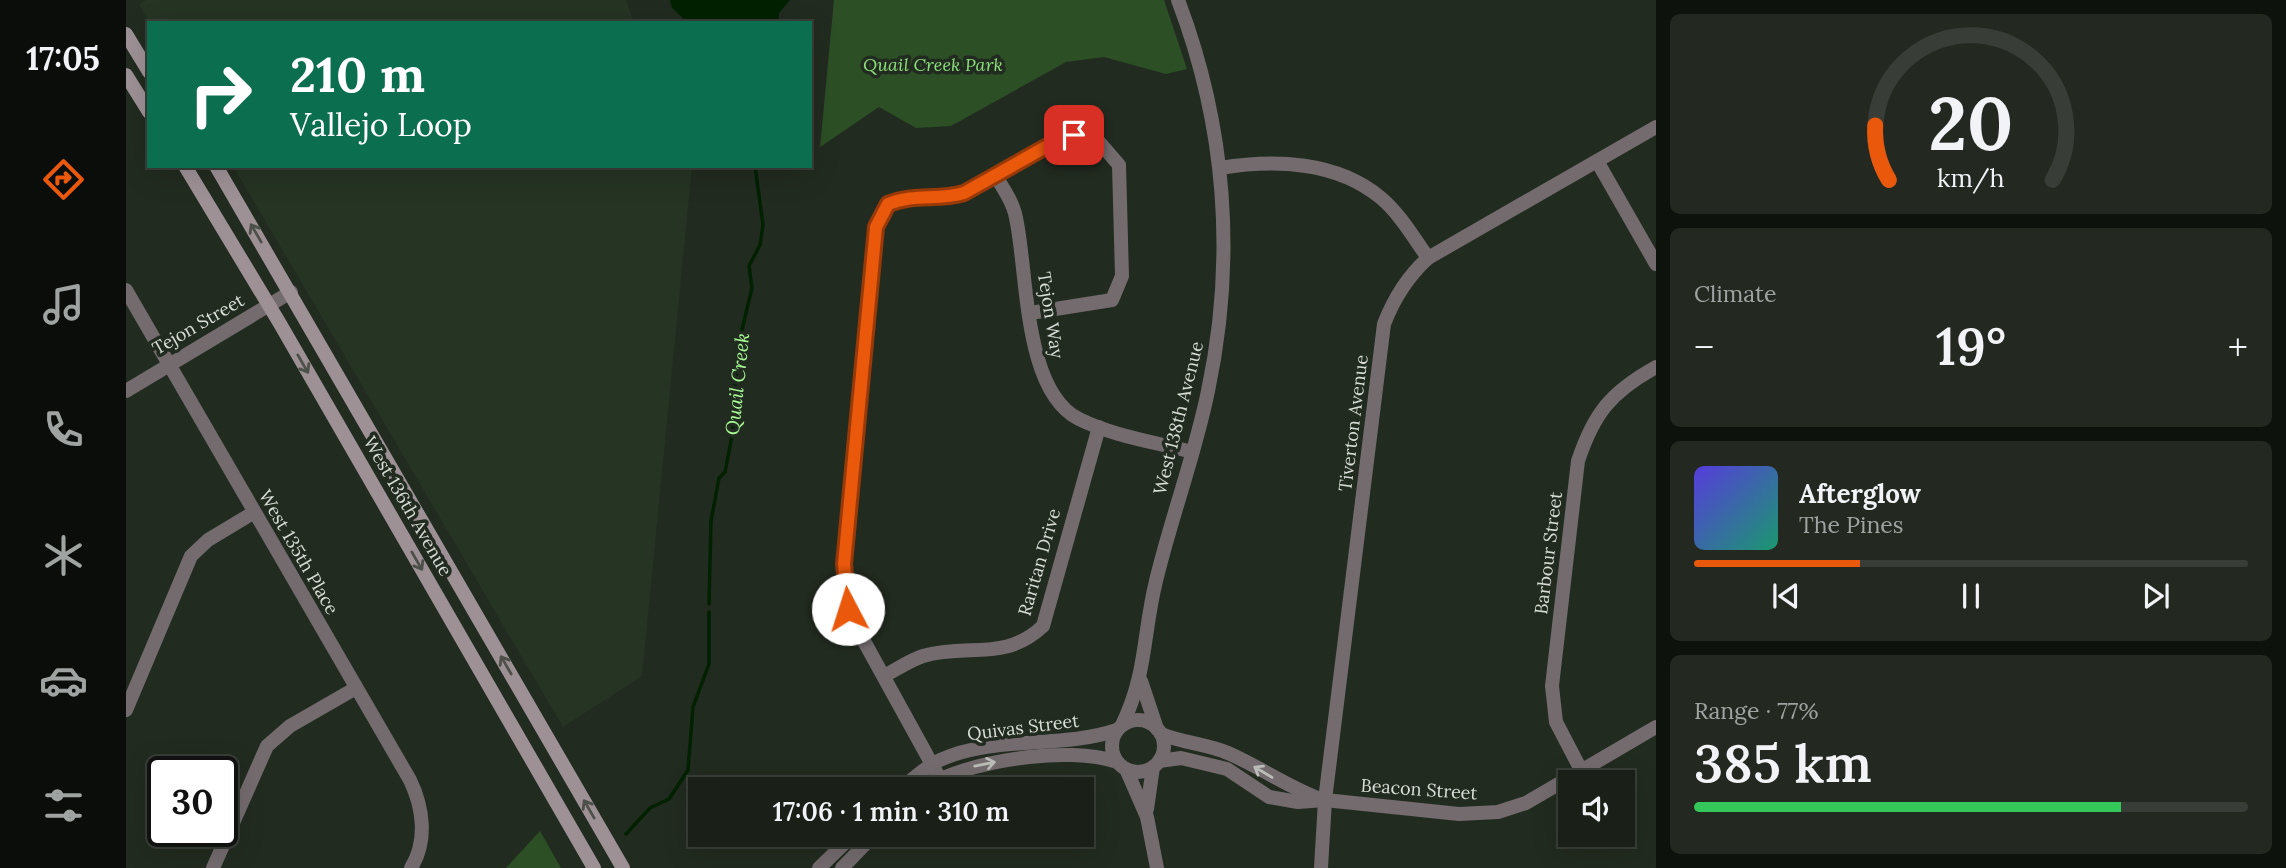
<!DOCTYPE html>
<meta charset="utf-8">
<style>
:root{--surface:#1a2018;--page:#232821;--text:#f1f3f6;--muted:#9fa3a2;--line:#383e37;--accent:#ea580c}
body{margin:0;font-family:Lora,serif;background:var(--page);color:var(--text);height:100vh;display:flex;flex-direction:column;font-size:26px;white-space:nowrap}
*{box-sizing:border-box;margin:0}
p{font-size:23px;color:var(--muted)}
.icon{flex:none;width:38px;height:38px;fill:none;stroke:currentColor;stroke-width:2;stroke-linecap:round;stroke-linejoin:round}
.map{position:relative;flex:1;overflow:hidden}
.side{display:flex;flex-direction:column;gap:14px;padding:14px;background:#0e120d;width:630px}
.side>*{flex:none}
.hud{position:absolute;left:21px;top:21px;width:665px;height:147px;border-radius:0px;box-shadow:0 7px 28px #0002,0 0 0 2px var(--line);background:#0b6e4f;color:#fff;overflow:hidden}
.tools{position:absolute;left:1432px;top:770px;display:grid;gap:14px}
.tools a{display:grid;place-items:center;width:77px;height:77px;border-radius:0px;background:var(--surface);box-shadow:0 7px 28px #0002,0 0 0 2px var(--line);font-size:35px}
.speed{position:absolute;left:21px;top:756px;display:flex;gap:14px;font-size:35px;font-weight:700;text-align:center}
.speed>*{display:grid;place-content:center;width:91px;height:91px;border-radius:50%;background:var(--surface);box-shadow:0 7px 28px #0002,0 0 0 2px var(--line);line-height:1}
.speed .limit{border:4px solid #111;border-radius:10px;background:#fff;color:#111}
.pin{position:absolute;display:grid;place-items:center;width:60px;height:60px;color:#fff;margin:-30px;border-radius:14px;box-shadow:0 4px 10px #0006}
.me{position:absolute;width:77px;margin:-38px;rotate:355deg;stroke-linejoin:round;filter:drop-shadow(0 0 5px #0008)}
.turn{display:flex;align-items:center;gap:24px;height:147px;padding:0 28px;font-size:32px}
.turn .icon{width:91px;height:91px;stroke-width:2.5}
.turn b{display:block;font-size:49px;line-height:60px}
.big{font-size:52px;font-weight:600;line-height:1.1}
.side .card{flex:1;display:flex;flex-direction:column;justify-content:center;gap:10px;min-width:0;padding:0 24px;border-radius:10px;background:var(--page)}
.side .dial{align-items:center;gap:0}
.dial svg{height:182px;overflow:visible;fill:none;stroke:var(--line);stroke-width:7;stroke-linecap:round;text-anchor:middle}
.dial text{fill:var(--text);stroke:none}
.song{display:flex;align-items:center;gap:21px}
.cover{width:84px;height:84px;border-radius:10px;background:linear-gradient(135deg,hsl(250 70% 55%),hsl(160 70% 35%))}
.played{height:7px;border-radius:4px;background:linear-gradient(90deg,var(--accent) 30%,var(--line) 30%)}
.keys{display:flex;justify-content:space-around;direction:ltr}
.heat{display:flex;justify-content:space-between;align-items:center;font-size:38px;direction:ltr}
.charge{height:10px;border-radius:5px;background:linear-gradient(90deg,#34c759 77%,var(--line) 0)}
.trip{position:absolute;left:562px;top:777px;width:406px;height:70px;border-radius:0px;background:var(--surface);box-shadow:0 7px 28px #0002,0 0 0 2px var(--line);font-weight:600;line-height:70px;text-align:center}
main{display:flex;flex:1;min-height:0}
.tab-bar{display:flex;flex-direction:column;width:126px;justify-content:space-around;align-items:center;background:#0a0d0a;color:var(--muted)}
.tab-bar .icon{width:49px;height:49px}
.tab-bar .active{color:var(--accent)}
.tab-bar b{font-size:32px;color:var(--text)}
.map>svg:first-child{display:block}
</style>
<main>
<nav class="tab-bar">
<b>17:05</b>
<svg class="icon active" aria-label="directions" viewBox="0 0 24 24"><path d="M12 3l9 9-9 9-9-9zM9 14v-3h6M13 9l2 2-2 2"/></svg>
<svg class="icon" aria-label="music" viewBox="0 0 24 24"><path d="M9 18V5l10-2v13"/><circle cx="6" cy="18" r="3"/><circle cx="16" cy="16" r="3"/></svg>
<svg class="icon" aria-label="phone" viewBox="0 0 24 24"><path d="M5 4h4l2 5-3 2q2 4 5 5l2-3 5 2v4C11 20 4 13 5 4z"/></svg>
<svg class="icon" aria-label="climate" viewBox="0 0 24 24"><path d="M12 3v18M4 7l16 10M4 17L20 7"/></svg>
<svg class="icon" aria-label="car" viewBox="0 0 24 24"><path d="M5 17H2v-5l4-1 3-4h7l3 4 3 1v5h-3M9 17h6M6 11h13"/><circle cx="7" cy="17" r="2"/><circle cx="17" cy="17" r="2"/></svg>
<svg class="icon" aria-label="filters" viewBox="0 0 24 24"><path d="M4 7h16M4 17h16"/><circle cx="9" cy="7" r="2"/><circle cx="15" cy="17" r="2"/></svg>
</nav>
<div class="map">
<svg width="1530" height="868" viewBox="0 0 1530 868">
<rect width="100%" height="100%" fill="#222b20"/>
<g fill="#263424">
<polygon points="20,0 500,0 508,23 23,23 13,4"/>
<polygon points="107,166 566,166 516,676 437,727"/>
</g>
<g fill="#2c4f25">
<polygon points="708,0 1038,0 1061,69 1040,74 978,57 940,62 825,126 790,128 753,107 694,147"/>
<polygon points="414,831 435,868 380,868"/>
</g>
<polygon fill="#012100" points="544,0 664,0 653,13 652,23 562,23 546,8"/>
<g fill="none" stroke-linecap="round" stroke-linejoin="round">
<g stroke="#012100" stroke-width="3.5">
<polyline points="583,604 585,521 593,478 599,472 607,431 606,410 615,334 626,288 623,266 634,245 637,225 629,166"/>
<polyline points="500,834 524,808 543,799 562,770 567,707 583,664 583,612"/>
</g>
<g stroke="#736b6e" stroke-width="14">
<polyline points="1471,161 1530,264"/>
<path d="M1094,168C1148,159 1211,161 1255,198C1274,214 1288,238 1302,258"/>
<path d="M869,175C877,188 887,202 890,218C902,273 897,391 953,419C987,436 1029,442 1066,452"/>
<path d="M0,290L284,780C297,807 302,841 285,868"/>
<polyline points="0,391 165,292"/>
<path d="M758,676C770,670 784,660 797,656C842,643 879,662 917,626L973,427"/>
<polyline points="1015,681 1031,729"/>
<polyline points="0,710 65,556 82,540 127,513"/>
<circle cx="1012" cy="746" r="26"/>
<path d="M996,725C1021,674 1017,633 1030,581C1045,518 1069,455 1082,391C1110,259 1100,126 1052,0"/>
<path d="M1035,734C1057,743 1081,744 1102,753C1134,767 1160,786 1194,799"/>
<polyline points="1033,761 1055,758 1101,769 1143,797 1172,802 1199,800 1333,814 1372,812 1400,803 1530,727"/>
<polyline points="1000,769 1021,817 1031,868"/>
<path d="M1455,770L1430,722L1426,686L1452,461C1468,413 1485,392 1530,367"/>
<path d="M814,779L728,623L722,609L718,564L750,227L762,204C790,193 811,201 838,193L932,140L948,135L968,136L993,165L996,276L986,300L904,313"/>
<path d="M775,789C787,779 799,767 814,760C869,735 935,749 991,730"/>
<path d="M796,789C837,761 943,745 991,762"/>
<polyline points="1021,809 1027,767"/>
<polyline points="87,868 141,746 164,726 230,688"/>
<polyline points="693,868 727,835"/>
<polyline points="716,868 748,835"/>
<path d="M1195,868L1199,800L1258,324C1268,298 1281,277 1302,258L1530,127"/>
</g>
<g stroke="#9d9196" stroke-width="14">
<polyline points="0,34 23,72"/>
<polyline points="0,75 23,112"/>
<polyline points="59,166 153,322 468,868"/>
<polyline points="90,166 497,868"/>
</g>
</g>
<defs><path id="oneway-shaft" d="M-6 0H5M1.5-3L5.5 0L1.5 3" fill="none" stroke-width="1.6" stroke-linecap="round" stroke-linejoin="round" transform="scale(1.75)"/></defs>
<g stroke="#4d4f49">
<use href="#oneway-shaft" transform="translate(130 233) rotate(-120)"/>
<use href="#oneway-shaft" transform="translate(177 364) rotate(60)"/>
<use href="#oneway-shaft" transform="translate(291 561) rotate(60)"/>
<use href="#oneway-shaft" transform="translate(380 665) rotate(-120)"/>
<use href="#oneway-shaft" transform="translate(463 809) rotate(-120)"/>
</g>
<g stroke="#babcb8">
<use href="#oneway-shaft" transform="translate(859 764) rotate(-11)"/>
<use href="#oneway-shaft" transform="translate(1137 772) rotate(-149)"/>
</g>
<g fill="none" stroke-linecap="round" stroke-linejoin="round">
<g stroke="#983908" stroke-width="18">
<path id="route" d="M722,609L718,564L750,227L762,204C790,193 811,201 838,193L932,140L948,135"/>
</g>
<use href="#route" stroke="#ea580c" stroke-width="12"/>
</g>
<g text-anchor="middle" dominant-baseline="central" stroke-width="7" stroke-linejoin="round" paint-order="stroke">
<g font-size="18" font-style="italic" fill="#8bdf7a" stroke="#222b20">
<text x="807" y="64">Quail Creek Park</text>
</g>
<g font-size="18" fill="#d8ded7" stroke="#222b20">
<text transform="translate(925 315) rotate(81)">Tejon Way</text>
<text transform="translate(72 324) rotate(-30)">Tejon Street</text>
<text transform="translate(1052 418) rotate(-76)">West 138th Avenue</text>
<text transform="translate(1227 423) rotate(-83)">Tiverton Avenue</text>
<text transform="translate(282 506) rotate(60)">West 136th Avenue</text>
<text transform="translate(173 552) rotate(60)">West 135th Place</text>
<text transform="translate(1422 553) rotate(-83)">Barbour Street</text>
<text transform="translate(913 562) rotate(-74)">Raritan Drive</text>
<text transform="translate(897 727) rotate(-7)">Quivas Street</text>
<text transform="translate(1293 789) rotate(4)">Beacon Street</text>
</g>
<g font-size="19" font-style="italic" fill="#a8fc96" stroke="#222b20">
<text transform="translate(611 384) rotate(-84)">Quail Creek</text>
</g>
</g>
</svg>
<div class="tools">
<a><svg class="icon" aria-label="sound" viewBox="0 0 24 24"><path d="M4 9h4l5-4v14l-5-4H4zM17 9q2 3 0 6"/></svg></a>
</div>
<div class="speed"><div class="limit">30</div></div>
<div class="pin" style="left:948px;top:135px;background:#d93025"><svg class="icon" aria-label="arrive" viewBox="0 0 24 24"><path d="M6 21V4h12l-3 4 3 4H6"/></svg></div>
<svg class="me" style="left:722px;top:609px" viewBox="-20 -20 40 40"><circle r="19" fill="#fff"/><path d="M0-13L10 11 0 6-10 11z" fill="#ea580c"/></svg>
<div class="trip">17:06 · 1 min · 310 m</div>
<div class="hud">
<div class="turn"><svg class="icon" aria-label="right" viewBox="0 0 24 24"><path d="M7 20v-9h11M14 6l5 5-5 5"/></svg><div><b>210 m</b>Vallejo Loop</div></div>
</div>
</div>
<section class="side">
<div class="card dial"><svg viewBox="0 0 100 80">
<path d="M14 69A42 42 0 1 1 86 69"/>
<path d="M14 69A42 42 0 0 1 8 45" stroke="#ea580c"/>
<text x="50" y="56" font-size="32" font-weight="700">20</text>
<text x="50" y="72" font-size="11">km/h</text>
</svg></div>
<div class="card"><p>Climate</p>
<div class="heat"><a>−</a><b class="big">19°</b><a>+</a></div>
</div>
<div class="card">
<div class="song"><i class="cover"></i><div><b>Afterglow</b><p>The Pines</p></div></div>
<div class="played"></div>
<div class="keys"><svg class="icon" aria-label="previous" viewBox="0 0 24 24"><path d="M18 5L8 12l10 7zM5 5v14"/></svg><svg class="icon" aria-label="pause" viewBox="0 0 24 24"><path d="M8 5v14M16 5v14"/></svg><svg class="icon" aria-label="next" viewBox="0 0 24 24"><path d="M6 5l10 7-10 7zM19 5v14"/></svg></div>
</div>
<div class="card"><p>Range · 77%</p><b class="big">385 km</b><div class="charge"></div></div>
</section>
</main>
